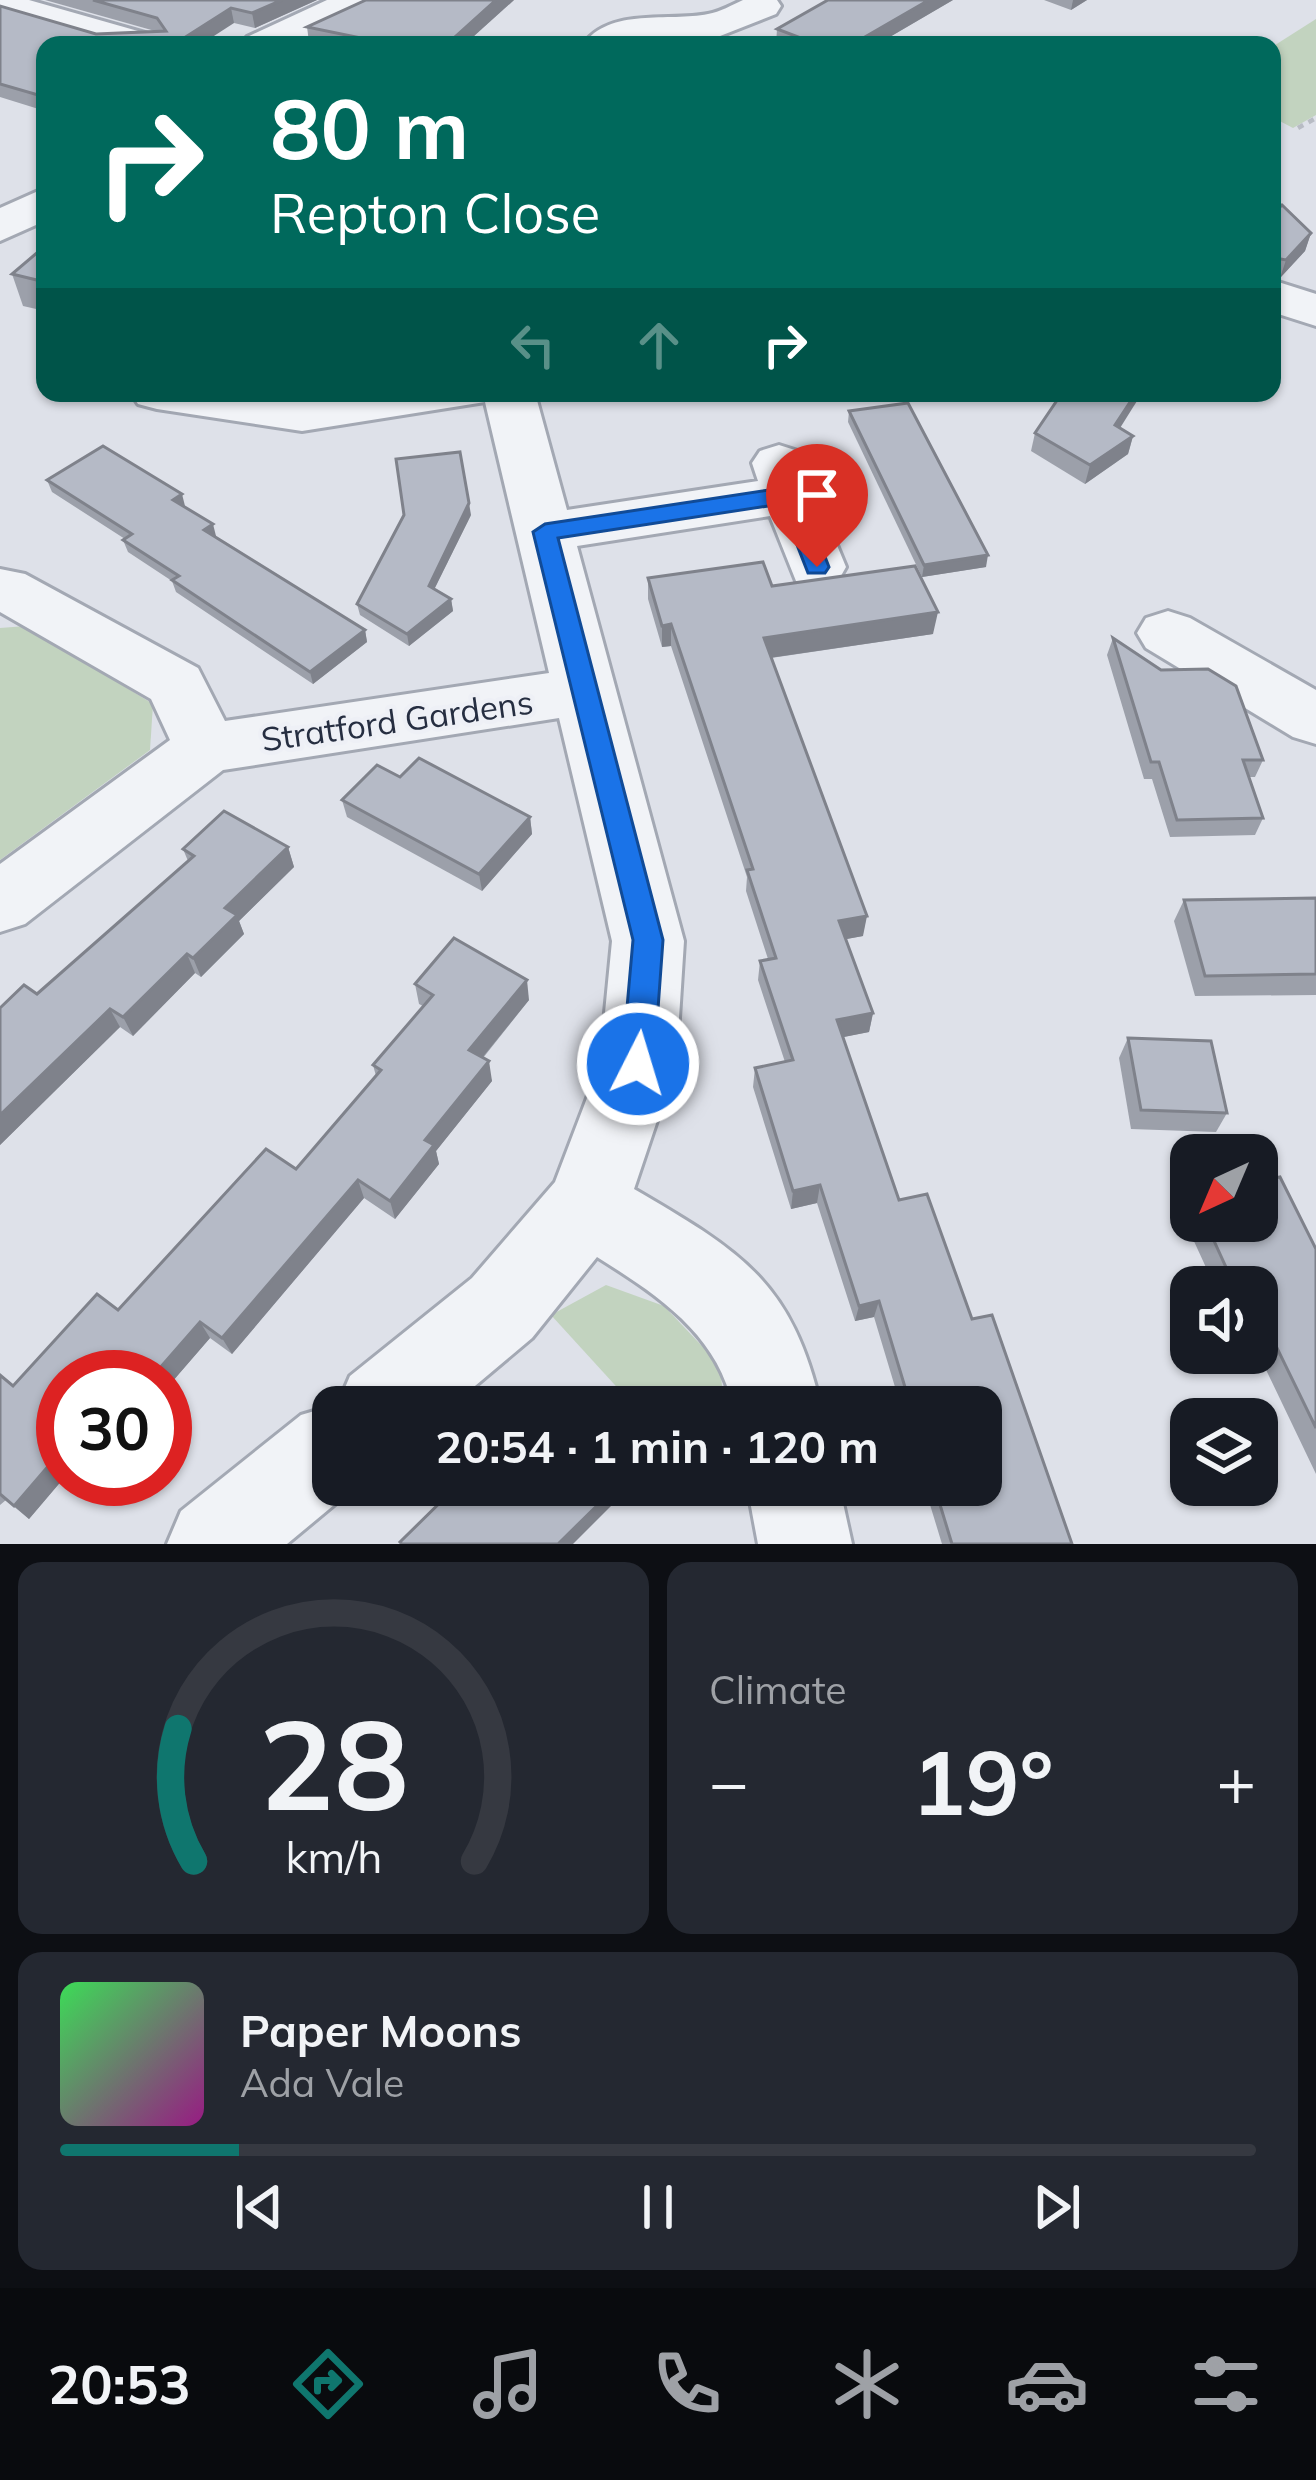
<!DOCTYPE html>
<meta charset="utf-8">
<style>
:root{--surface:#171b24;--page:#242831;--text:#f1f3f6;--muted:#9ea1a6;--line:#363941;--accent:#0f766e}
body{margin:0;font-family:Mulish,sans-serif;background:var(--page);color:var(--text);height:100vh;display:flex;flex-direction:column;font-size:45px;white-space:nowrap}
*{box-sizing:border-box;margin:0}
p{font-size:39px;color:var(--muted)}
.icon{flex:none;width:66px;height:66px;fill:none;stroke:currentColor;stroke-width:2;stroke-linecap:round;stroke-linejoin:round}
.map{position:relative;height:1544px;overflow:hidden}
.sheet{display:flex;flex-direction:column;gap:18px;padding:18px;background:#0d0f14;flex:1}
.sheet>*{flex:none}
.hud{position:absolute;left:36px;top:36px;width:1245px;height:366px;border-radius:24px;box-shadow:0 3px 9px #0004;background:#00695c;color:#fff;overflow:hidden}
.needle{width:78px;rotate:224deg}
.controls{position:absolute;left:1170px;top:1134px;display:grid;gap:24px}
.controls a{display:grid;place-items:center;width:108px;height:108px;border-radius:24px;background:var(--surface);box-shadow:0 3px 9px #0004;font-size:60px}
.speed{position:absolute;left:36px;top:1350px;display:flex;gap:24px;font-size:60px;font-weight:700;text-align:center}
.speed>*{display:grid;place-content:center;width:156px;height:156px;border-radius:50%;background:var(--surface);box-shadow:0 3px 9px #0004;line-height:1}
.speed .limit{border:18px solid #d22;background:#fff;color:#111}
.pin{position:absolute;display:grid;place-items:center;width:102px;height:102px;color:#fff;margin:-123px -51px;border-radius:50% 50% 50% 0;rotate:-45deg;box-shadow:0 0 12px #0007}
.pin .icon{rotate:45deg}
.me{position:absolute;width:132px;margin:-66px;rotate:5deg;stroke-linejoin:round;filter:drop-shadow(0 0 9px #0008)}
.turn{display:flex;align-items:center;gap:42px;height:252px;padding:0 36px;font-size:54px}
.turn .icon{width:156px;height:156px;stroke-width:2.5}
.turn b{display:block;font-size:84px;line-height:102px}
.lanes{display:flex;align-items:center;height:114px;padding:0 36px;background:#0003;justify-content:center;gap:60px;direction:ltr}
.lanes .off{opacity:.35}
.big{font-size:90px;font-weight:700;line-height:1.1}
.sheet .widget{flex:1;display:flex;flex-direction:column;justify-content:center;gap:18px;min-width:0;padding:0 42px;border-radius:24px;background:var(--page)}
.sheet .dial{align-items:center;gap:0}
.dial svg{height:312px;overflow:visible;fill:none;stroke:var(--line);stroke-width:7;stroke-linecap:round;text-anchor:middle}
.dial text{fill:var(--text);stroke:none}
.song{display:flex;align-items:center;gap:36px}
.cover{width:144px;height:144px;border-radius:18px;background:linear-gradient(135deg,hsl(130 70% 55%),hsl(310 70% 35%))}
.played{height:12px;border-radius:6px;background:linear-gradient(90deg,var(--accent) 15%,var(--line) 15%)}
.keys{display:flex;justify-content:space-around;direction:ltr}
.heat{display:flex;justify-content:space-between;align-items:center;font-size:66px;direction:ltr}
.sheet .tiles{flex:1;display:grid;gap:18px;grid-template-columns:1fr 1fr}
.widget:last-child{grid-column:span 2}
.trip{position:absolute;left:312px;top:1386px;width:690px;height:120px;border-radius:24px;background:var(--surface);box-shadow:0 3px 9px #0004;font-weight:700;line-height:120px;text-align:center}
.menu{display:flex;height:192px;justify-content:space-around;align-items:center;background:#090b0e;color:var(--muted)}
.menu .icon{width:84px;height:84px}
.menu .active{color:var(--accent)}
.menu b{font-size:54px;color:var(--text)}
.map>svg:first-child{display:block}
</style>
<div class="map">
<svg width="1316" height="1544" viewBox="0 0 1316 1544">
<rect width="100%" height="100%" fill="#dee1e9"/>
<g fill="#c2d3bf">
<polygon points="1316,19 1316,115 1293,128 1272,117 1272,47"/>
<polygon points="26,626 153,704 150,750 0,860 0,628"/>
<polygon points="606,1285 664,1306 720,1365 724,1407 635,1407 551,1315"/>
</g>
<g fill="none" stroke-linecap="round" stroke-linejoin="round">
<g stroke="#a3a8b3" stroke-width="6">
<g id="minor">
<polygon points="0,0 29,0 159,37 165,45 101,45 0,16"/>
<polygon points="327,0 377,0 372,8 293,45 241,45 247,37"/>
<path d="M743,0H777L781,6L776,14L715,38L583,45C609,7 670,22 708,14C720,12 732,5 743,0Z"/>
<polygon points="45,188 45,221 0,241 0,208"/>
<polygon points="1272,280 1316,294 1316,326 1272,312"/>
<path d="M131,393H265L302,399L344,393H535L567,510L758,481L752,463L760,451L779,445L798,451L846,567L838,581L817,587L796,581L770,516L577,546L684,941L676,1064L634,1189C740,1251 792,1281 821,1407H733C718,1334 656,1294 597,1257L532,1338L450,1407H333V1485H358L287,1544H167L181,1511L301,1415L338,1404L350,1376L472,1278L555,1182L600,1064L612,941L559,718L223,770L25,924L0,932V864L170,740L151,699L0,612V569L25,574L198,668L225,721L549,673L485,402L302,431L157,409L138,404Z"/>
<polygon points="1168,611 1190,618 1316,690 1316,744 1293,737 1146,648 1137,633 1146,618"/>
<polygon points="747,1485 839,1485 852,1544 758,1544"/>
</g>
</g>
<polyline stroke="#b8bcc4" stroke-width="4.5" stroke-dasharray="6 6" stroke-linecap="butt" points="1298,128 1316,118"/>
<use href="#minor" fill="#f1f3f7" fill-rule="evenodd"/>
</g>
<g fill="#9ca0aa">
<polygon points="45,0 317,0 255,28 234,23 45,45 45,111 0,97 0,6 96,34 155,31"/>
<polygon points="366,0 514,0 464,45 323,45 309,42 307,27"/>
<polygon points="953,0 876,45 776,44 777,29"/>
<polygon points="1044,0 1087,0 1071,10"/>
<polygon points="1272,215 1311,233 1305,251 1280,278 1272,277"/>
<polygon points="45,246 45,311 23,306 12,274"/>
<polygon points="849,411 986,567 922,577 848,422"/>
<polygon points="1120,428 1133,436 1128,454 1085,484 1031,451 1035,433"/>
<polygon points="47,480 185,506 184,507 216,536 215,537 365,630 367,642 313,684 176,592 172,581 128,552 123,540 125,539 52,492"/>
<polygon points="471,515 434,589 451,599 453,611 409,646 360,615 357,604"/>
<polygon points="648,578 772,586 933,634 771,658 863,936 846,939 873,1013 869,1032 843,1037 899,1200 972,1319 1072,1544 942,1544 924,1485 981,1485 981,1407 901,1407 874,1317 855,1321 817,1203 791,1209 753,1087 755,1068 785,1062 758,980 760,961 768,959 746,891 747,877 671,646 662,647 648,599"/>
<polygon points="1113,638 1263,760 1255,777 1249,777 1263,818 1255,835 1170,837 1152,779 1144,779 1107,655"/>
<polygon points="342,800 530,817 532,834 482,891 347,817"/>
<polygon points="288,847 294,867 239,921 244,934 201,977 195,973 133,1036 120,1027 0,1145 0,1008 37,994 188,861 183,849"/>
<polygon points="1316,898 1316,995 1195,996 1174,921 1184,900"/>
<polygon points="415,984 529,1000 483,1058 492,1081 436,1151 439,1164 395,1219 364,1198 232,1354 210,1338 165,1390 165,1377 63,1377 63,1479 29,1519 6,1500 0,1505 0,1375 13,1386 118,1310 296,1169 376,1076 373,1065 423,1006 419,1004"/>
<polygon points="1128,1038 1227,1113 1216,1132 1131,1129 1119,1058"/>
<polygon points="1191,1197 1191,1221 1257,1221 1316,1249 1316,1474 1257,1351 1257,1287 1215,1287 1181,1213"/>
</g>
<g fill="#7f828b">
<polygon points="282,0 317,0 255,28 252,13"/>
<polygon points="496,0 514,0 464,45 446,45"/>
<polygon points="929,0 953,0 876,45 851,45"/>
<polygon points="1073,0 1087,0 1071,10"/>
<polygon points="231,8 234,23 200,45 173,45"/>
<polygon points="1311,233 1305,251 1280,278 1286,260"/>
<polygon points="1136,393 1142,393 1110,444 1115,425"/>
<polygon points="1133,436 1128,454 1085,484 1090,465"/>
<polygon points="182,494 185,506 176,512 173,500"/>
<polygon points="469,503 471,515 430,598 429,586"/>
<polygon points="213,524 216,536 207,542 204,530"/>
<polygon points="988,555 986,567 922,577 924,565"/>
<polygon points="451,599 453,611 409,646 407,634"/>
<polygon points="938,612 933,634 762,659 764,638"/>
<polygon points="671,624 671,646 662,647 662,626"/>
<polygon points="365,630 367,642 313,684 310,672"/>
<polygon points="530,817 532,834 482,891 479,874"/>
<polygon points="288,847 294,867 239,921 244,934 201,977 193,958 225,908"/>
<polygon points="867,916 863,936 836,941 839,921"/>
<polygon points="187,954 195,973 133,1036 123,1017"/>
<polygon points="527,980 529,1000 473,1069 469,1050"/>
<polygon points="110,1009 120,1027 0,1145 0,1115"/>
<polygon points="873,1013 869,1032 834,1039 837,1020"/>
<polygon points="489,1061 492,1081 436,1151 439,1164 395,1219 390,1201 425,1140"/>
<polygon points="358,1180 364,1198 232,1354 222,1338"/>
<polygon points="820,1185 817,1203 791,1209 793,1191"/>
<polygon points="879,1301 874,1317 855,1321 859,1306"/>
<polygon points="200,1322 210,1338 165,1390 165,1377 152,1377"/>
<polygon points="63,1449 63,1479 29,1519 14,1506"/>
<polygon points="618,1485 623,1485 623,1494 573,1544 558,1544"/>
</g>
<g fill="#b5bac6" stroke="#7f828b" stroke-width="3">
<polygon points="93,0 282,0 252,13 231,8 173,45 45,45 45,97 0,84 0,6 96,34 166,31 157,18"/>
<polygon points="366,0 496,0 446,45 395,45 307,27"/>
<polygon points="828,0 929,0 851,45 819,45 777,29"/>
<polygon points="1282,205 1311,233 1286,260 1275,258 1272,275 1272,215"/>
<polygon points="45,246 45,282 12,274"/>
<polygon points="1062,393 1136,393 1115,425 1133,436 1090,465 1035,433"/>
<polygon points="908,403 988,555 924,565 849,411"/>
<polygon points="103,446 182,494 173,500 213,524 204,530 365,630 310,672 172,580 179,576 123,540 132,534 47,480"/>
<polygon points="460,452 469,503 429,586 451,599 407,634 357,604 404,515 396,459"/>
<polygon points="763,562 772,586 915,566 938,612 764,638 867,916 839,921 873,1013 837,1020 899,1200 927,1194 972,1319 992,1315 1072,1544 952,1544 934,1485 981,1485 981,1407 911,1407 879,1301 859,1306 820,1185 793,1191 755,1068 793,1060 760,961 776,958 747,870 753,869 671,624 662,626 648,578"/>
<polygon points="1113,638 1161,670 1208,669 1236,686 1263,760 1243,760 1263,818 1177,820 1159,762 1151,762"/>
<polygon points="419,758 530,817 479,874 342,800 377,765 400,777"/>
<polygon points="224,811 288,847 225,908 237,915 193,958 187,954 123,1017 110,1009 0,1115 0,1008 24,985 37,994 194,856 183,849"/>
<polygon points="1316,898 1316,974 1205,976 1184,900"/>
<polygon points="454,938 527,980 469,1050 489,1061 425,1140 434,1145 390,1201 358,1180 222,1338 200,1322 152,1377 63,1377 63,1449 14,1506 0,1494 0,1375 13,1386 97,1294 118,1310 266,1149 296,1169 381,1070 373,1065 433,995 415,984"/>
<polygon points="1128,1038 1211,1041 1227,1113 1141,1110"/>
<polygon points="1280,1177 1316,1249 1316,1428 1257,1307 1257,1287 1235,1287 1205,1221 1257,1221 1257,1181"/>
<polygon points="548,1395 559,1407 537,1407"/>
<polygon points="458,1485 618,1485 558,1544 402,1544 400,1542"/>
</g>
<polygon fill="#1a73e8" stroke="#114b97" stroke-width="3" points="789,487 801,495 829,567 825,573 808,573 781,504 558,538 663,940 654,1064 649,1074 638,1078 627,1074 622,1064 633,940 533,532 545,524"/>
<g text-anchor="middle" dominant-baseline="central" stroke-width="9" stroke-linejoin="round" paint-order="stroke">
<g font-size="33" fill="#262e41" stroke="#eef0f6">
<text transform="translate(397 720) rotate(-8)">Stratford Gardens</text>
</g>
</g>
</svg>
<div class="controls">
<a><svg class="needle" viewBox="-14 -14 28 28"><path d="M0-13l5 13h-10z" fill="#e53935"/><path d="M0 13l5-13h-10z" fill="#9ea1a6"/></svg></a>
<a><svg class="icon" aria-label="sound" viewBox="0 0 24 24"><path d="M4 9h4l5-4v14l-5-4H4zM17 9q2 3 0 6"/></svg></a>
<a><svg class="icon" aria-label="layers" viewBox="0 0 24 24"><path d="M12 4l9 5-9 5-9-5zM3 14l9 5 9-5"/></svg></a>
</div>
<div class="speed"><div class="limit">30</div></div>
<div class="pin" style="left:817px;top:567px;background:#d93025"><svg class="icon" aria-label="arrive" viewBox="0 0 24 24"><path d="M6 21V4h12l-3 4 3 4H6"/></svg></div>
<svg class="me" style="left:638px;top:1064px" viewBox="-20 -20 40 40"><circle r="17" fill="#1a73e8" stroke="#fff" stroke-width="3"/><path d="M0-11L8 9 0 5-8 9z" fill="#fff"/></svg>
<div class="trip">20:54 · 1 min · 120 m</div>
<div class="hud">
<div class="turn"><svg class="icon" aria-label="right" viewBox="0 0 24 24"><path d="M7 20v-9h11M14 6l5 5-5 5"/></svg><div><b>80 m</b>Repton Close</div></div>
<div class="lanes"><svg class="icon off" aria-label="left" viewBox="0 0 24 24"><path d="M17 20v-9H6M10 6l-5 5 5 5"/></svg><svg class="icon off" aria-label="ahead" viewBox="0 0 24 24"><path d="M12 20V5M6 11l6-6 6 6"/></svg><svg class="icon" aria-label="right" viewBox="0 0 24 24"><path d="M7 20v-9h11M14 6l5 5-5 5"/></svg></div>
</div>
</div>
<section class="sheet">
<div class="tiles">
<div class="widget dial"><svg viewBox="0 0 100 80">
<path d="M14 69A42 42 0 1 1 86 69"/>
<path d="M14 69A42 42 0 0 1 10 35" stroke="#0f766e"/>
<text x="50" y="56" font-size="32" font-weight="700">28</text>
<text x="50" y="72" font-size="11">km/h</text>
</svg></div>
<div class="widget"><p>Climate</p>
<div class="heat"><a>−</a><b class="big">19°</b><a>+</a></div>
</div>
<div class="widget">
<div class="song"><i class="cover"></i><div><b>Paper Moons</b><p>Ada Vale</p></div></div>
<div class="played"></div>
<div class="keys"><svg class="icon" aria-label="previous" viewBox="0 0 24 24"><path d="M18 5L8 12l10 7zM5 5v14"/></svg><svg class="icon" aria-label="pause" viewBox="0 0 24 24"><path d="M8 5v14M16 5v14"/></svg><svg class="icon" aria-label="next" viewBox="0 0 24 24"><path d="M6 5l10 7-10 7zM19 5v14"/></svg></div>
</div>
</div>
</section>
<nav class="menu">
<b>20:53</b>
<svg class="icon active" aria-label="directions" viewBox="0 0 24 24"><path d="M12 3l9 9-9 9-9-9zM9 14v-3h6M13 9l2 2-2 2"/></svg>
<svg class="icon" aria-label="music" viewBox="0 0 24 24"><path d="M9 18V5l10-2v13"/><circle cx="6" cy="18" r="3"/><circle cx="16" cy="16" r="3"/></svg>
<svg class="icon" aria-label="phone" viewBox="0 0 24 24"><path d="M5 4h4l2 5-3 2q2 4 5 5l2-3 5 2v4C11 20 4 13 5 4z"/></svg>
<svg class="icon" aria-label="climate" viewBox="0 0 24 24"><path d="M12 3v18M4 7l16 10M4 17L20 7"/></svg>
<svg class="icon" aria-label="car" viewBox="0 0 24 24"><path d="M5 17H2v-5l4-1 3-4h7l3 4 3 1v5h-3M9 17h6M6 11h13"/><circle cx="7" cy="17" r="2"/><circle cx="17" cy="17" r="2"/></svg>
<svg class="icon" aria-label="filters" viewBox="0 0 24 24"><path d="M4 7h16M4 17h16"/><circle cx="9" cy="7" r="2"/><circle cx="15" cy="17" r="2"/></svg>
</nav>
